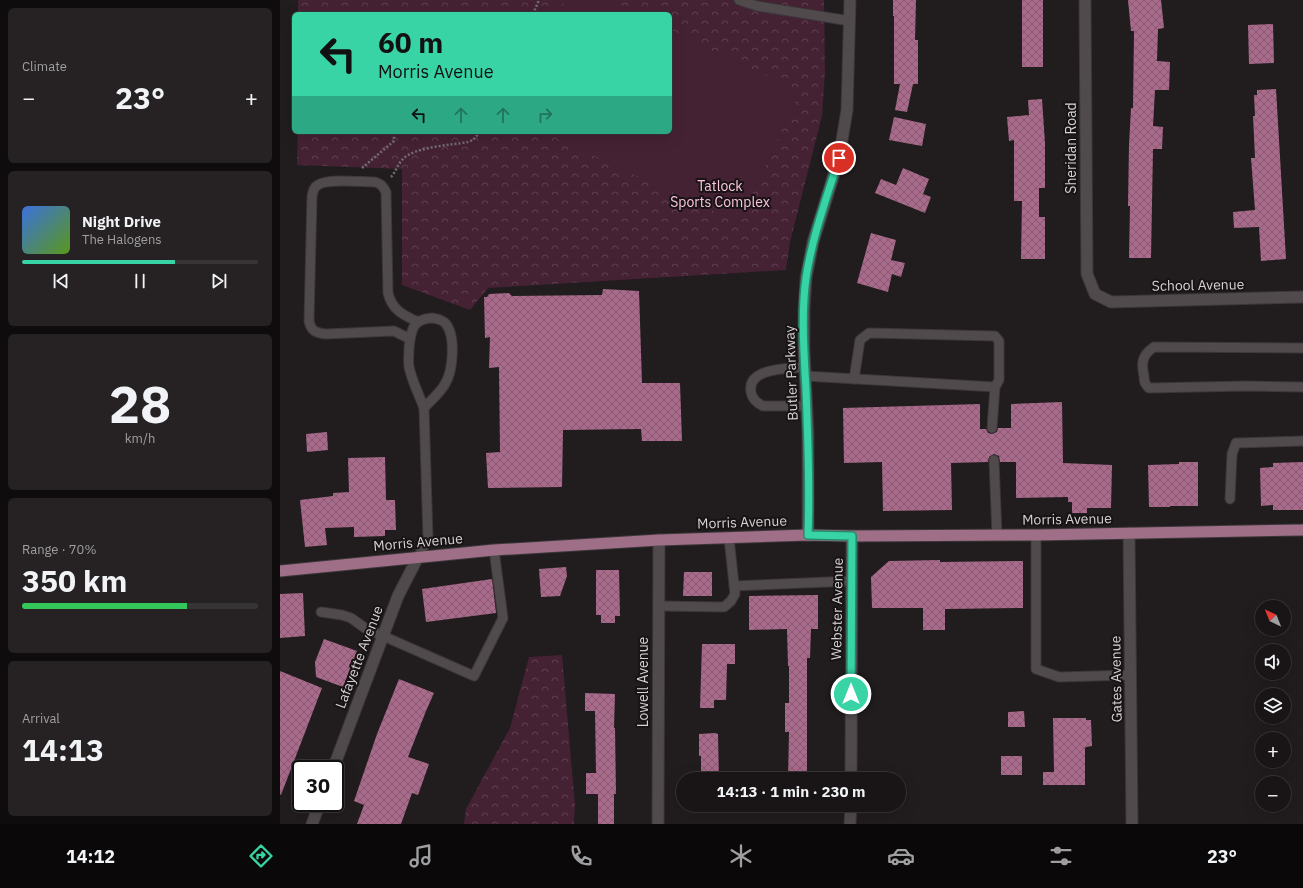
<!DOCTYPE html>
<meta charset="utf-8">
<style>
:root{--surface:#191516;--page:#262223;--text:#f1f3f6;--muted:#9f9fa1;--line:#373435;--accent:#38d4a6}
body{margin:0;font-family:"IBM Plex Sans",sans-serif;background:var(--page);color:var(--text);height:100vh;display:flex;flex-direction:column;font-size:15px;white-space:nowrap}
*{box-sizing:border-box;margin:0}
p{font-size:13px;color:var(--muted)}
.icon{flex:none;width:22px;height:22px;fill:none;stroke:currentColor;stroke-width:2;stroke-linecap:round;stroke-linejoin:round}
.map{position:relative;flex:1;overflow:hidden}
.drawer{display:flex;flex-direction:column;gap:8px;padding:8px;background:#0e0c0c;width:280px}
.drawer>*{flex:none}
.banner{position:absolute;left:12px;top:12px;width:380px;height:122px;border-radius:6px;box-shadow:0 4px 16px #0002,0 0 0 1px var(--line);background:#38d4a6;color:#111;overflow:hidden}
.needle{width:26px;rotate:317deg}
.fabs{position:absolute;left:975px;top:600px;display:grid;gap:8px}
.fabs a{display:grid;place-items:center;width:36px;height:36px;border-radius:50%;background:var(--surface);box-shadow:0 4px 16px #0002,0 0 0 1px var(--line);font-size:20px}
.speed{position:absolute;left:12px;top:760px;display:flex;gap:8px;font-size:20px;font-weight:700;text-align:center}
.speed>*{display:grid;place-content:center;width:52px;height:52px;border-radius:50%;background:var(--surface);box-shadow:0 4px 16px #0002,0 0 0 1px var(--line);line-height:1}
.speed .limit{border:2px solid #111;border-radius:6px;background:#fff;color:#111}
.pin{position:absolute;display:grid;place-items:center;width:34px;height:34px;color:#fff;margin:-17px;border:2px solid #fff;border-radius:50%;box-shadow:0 1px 4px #0007}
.me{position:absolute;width:44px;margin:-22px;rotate:0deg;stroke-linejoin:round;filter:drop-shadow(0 0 3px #0008)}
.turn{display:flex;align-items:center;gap:14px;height:84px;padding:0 20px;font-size:18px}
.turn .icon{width:52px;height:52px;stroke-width:2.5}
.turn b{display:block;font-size:28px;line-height:34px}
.lanes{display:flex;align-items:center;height:38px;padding:0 20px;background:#0003;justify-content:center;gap:20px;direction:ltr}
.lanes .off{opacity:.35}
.big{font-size:30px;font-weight:700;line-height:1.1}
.drawer .tile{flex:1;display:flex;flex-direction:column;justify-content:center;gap:6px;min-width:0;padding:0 14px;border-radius:6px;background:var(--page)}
.drawer .dial{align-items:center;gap:0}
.dial b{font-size:52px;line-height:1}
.song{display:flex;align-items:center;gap:12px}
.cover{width:48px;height:48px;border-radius:6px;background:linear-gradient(135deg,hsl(220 70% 55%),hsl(90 70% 35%))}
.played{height:4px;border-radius:2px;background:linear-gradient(90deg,var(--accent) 65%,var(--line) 65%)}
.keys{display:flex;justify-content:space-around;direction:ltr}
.heat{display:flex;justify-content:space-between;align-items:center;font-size:22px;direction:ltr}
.charge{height:6px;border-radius:3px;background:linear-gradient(90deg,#34c759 70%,var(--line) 0)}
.trip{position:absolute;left:396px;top:772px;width:230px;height:40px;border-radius:20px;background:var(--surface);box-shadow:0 4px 16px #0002,0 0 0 1px var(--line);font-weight:700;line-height:40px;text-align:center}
.tabs{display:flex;height:64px;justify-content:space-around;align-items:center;background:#0a0809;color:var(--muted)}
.tabs .icon{width:28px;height:28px}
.tabs .current{color:var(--accent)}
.tabs b{font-size:18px;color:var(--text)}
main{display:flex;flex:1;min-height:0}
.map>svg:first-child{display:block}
</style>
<main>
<section class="drawer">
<div class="tile"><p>Climate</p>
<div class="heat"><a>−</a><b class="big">23°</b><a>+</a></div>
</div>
<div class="tile">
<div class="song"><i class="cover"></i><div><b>Night Drive</b><p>The Halogens</p></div></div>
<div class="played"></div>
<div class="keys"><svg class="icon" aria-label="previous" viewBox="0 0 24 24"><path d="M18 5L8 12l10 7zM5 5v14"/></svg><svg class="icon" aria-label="pause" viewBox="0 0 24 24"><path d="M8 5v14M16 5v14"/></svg><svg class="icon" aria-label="next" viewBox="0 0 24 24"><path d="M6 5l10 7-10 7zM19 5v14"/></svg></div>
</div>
<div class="tile dial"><b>28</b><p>km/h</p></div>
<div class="tile"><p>Range · 70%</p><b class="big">350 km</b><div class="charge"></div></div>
<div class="tile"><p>Arrival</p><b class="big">14:13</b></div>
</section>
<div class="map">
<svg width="1023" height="824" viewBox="0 0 1023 824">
<defs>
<pattern id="forest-crowns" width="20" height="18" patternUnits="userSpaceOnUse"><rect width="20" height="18" fill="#452134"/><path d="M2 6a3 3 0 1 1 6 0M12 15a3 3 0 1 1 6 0" fill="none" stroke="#5f4050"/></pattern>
<pattern id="building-cross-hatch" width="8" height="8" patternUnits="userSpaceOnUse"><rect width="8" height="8" fill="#aa6a8b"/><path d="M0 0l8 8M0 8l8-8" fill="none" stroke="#855b70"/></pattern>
</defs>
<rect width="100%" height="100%" fill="#211c1e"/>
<g fill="url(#forest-crowns)">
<polygon points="18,0 544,0 545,71 542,116 510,242 506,270 208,288 190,310 122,285 122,169 17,165 18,132 390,132 390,14 18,14"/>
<polygon points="282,655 295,805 294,824 184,824 186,809 230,728 249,657"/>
</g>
<g fill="#452134">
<polygon points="285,0 323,0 353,14 279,14"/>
<polygon points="390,31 520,91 459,223 263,132 390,132"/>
</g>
<g fill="url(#building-cross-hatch)">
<polygon points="613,0 636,0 635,40 638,40 638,84 633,84 627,112 615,110 620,84 614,84 614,16 613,16"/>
<rect x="742" y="0" width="21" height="67"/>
<polygon points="848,0 881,0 884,28 878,29 877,61 890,62 889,90 875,90 873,126 883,127 882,149 873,149 871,258 849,258 850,206 848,206 849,145 851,108 853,108 854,31 851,31"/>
<polygon points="993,24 994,63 969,64 968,25"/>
<polygon points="996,89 1006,259 981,261 979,227 954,228 953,212 975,210 971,158 975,158 973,116 975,116 974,95 977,95 977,90"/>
<polygon points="762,99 765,143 765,188 759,188 759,217 765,217 765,259 741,259 742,201 734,201 734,140 729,141 727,117 749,115 748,100"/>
<polygon points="614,117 646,124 642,146 609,140"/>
<polygon points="623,168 649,179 643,194 651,197 645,213 595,193 601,179 616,185"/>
<polygon points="591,233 616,240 611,260 625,263 621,277 612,274 608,292 577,283"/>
<polygon points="323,289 359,291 362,383 400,383 402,441 362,441 361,429 283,430 282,487 208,488 206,453 220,452 219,367 209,368 210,337 205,338 204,297 207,297 209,294 229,293 232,296 322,295"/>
<polygon points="782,402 783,463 832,465 831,508 807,508 807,513 792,513 792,502 788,502 788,497 736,498 736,462 720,462 719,456 714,454 709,457 708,462 671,463 672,510 603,511 602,462 564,463 563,408 700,404 700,429 706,429 708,433 712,434 717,432 718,428 731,428 731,404"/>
<polygon points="47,432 48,450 27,452 26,434"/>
<polygon points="105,457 106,500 115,500 116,530 105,530 105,536 74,537 74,527 45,528 47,545 25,547 20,500 53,496 53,493 69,492 68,458"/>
<polygon points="899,462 918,462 918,506 890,506 890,507 869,507 868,465 899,464"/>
<polygon points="1023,462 1023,510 993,510 993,505 981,506 980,468 993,467 993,463"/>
<polygon points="660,560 660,562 743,561 743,608 665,609 665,630 643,630 643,608 592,608 591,577 609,561"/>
<polygon points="286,567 287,576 280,596 261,597 259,569"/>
<polygon points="316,570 339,570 340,616 335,616 335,623 321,623 321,615 316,615"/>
<polygon points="404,572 432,572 432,596 403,596"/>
<polygon points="212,579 216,613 146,622 142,589"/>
<polygon points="23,593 25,636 0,638 0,594"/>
<polygon points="538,595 538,629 531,629 530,658 527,658 527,779 508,779 509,732 505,732 505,703 509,703 509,666 508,666 507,629 469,630 469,596"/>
<polygon points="44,639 77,651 63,687 36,677 35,662"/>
<polygon points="422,644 455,644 455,664 447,664 446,700 434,700 434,708 420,708"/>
<polygon points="0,671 42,688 1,795 0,794"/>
<polygon points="119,679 154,693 146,711 128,757 149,764 138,795 132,793 121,824 77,824 84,805 74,801 97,734"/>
<polygon points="305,693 335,694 334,728 335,728 336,794 334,794 334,824 318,824 318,794 306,794 306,773 316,773 315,711 305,711"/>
<polygon points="744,711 745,727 728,727 728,712"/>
<polygon points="773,718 806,718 806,720 811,720 812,746 806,747 805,748 805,785 763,785 763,772 774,772"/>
<polygon points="435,733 438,734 439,779 421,779 421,756 419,756 419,734"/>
<rect x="721" y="756" width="21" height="19"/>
</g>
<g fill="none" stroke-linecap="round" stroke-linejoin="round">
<g stroke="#3b3739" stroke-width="11">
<g id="service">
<polyline points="459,0 477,6 570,21"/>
<path d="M152,318C157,319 162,319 166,324C176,337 173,371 165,384C160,393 151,400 144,408C139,395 132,381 129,367C128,361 129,354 129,348C131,331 132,319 152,318Z"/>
<path d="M130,339L114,331L46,334C36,333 31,331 29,321L32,196C33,191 34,187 38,185C47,178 83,182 95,182C102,184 103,187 106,192L108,293C112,310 123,315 138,322"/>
<path d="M1023,348L874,347C862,355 861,363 864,376C864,382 865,384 869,388L966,386L1023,387"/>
<path d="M525,367C509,369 467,367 471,392C472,399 477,403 483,406H527"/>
<polyline points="525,376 715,387"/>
<polyline points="574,379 580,340 589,333 715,336 719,341 719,380 715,387 712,428"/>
<polyline points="714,460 717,535"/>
<polyline points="950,499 952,454 956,443 1023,441"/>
<polyline points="756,535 756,669 779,677 851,675"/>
<polyline points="138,557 148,538 144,408"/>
<polyline points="454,586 572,581"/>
<polyline points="379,606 444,607 451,601 455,594 449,538"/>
<polyline points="41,612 62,615 71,618 85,628 194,676 223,618 214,550"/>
</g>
</g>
<g stroke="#3b3739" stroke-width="13">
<g id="minor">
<polyline points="805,0 807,274 815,294 831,302 1023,297"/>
<polyline points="849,533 852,824"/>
<polyline points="528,535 528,434 524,349 524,310 526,278 533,242 559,158 567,110 570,0"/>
<polyline points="53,769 118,596 138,557"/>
<polyline points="571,779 572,536"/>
<polyline points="32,824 40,803"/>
<polyline points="378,824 379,540"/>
<polyline points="570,824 571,805"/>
</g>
</g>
<g stroke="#3b3739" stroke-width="13">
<polyline id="primary" points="0,571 214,550 379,540 528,535 572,536 756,535 1023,530"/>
</g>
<g stroke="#726e70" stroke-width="2.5" stroke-dasharray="2 2" stroke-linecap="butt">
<polyline points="253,14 259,0"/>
<polyline points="82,168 114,141 114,132"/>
<path d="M111,177C116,172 117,165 123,159C134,147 171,145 188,142L193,140L200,132"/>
</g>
<use href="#service" stroke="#504a4d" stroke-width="9"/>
<use href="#minor" stroke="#504a4d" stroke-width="11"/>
<use href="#primary" stroke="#9f6e87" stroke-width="11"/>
</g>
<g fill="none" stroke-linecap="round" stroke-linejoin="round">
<g stroke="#248a6c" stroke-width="10">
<path id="route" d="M559,158C547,197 532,237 526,278C521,314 524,353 526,390C528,438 530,487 528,535L572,536L571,694"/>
</g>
<use href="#route" stroke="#38d4a6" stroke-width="7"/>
</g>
<g text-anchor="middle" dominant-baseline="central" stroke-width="4" stroke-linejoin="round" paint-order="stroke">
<g font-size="14" fill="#d5d2d3" stroke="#181315">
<text transform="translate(791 148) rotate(-90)">Sheridan Road</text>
<text transform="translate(918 285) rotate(-1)">School Avenue</text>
<text transform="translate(511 373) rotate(-92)">Butler Parkway</text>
<text transform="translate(787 519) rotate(-1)">Morris Avenue</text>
<text transform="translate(462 522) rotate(-2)">Morris Avenue</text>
<text transform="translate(138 542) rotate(-5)">Morris Avenue</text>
<text transform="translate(557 609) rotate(-89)">Webster Avenue</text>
<text transform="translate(79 657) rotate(-69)">Lafayette Avenue</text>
<text transform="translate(836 679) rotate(-91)">Gates Avenue</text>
<text transform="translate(363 682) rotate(-90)">Lowell Avenue</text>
</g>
<g font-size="14" fill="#fbc3de" stroke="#181315">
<text x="440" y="186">Tatlock<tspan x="440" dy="16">Sports Complex</tspan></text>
</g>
</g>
</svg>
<div class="fabs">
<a><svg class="needle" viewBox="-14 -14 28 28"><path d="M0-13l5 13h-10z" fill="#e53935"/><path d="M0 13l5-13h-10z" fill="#9f9fa1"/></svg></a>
<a><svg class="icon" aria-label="sound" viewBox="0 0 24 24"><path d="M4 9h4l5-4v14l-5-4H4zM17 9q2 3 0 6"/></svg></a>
<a><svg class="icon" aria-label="layers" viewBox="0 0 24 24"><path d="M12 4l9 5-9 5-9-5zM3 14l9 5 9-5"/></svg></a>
<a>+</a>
<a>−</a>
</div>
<div class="speed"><div class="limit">30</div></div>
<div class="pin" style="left:559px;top:158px;background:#d93025"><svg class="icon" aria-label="arrive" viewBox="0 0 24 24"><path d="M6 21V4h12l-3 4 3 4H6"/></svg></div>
<svg class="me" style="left:571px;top:694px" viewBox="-20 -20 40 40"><circle r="17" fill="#38d4a6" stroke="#fff" stroke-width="3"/><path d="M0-11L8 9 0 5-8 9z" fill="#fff"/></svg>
<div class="trip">14:13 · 1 min · 230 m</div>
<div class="banner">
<div class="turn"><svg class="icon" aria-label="left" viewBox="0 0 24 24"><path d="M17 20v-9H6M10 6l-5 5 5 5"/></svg><div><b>60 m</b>Morris Avenue</div></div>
<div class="lanes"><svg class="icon" aria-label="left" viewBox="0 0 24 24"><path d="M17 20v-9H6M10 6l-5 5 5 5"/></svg><svg class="icon off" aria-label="ahead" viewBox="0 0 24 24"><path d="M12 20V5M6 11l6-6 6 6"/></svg><svg class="icon off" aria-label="ahead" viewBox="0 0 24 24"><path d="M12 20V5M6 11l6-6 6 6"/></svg><svg class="icon off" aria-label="right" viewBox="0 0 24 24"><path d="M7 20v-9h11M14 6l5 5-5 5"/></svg></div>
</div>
</div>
</main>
<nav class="tabs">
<b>14:12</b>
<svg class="icon current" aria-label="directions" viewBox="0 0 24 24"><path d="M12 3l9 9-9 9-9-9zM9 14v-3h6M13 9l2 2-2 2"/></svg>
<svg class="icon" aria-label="music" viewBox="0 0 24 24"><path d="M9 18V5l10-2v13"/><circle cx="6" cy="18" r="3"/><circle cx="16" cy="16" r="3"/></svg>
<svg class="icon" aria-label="phone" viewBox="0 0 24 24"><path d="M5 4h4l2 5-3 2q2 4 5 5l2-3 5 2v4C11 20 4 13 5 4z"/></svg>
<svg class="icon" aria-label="climate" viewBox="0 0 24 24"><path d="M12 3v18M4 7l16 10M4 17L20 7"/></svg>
<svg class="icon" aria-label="car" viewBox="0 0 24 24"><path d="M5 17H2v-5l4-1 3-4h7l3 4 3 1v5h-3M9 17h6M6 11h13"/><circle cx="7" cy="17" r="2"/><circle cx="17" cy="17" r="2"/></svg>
<svg class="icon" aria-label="filters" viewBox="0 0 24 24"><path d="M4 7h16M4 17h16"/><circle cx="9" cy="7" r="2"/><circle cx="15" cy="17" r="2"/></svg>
<b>23°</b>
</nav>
